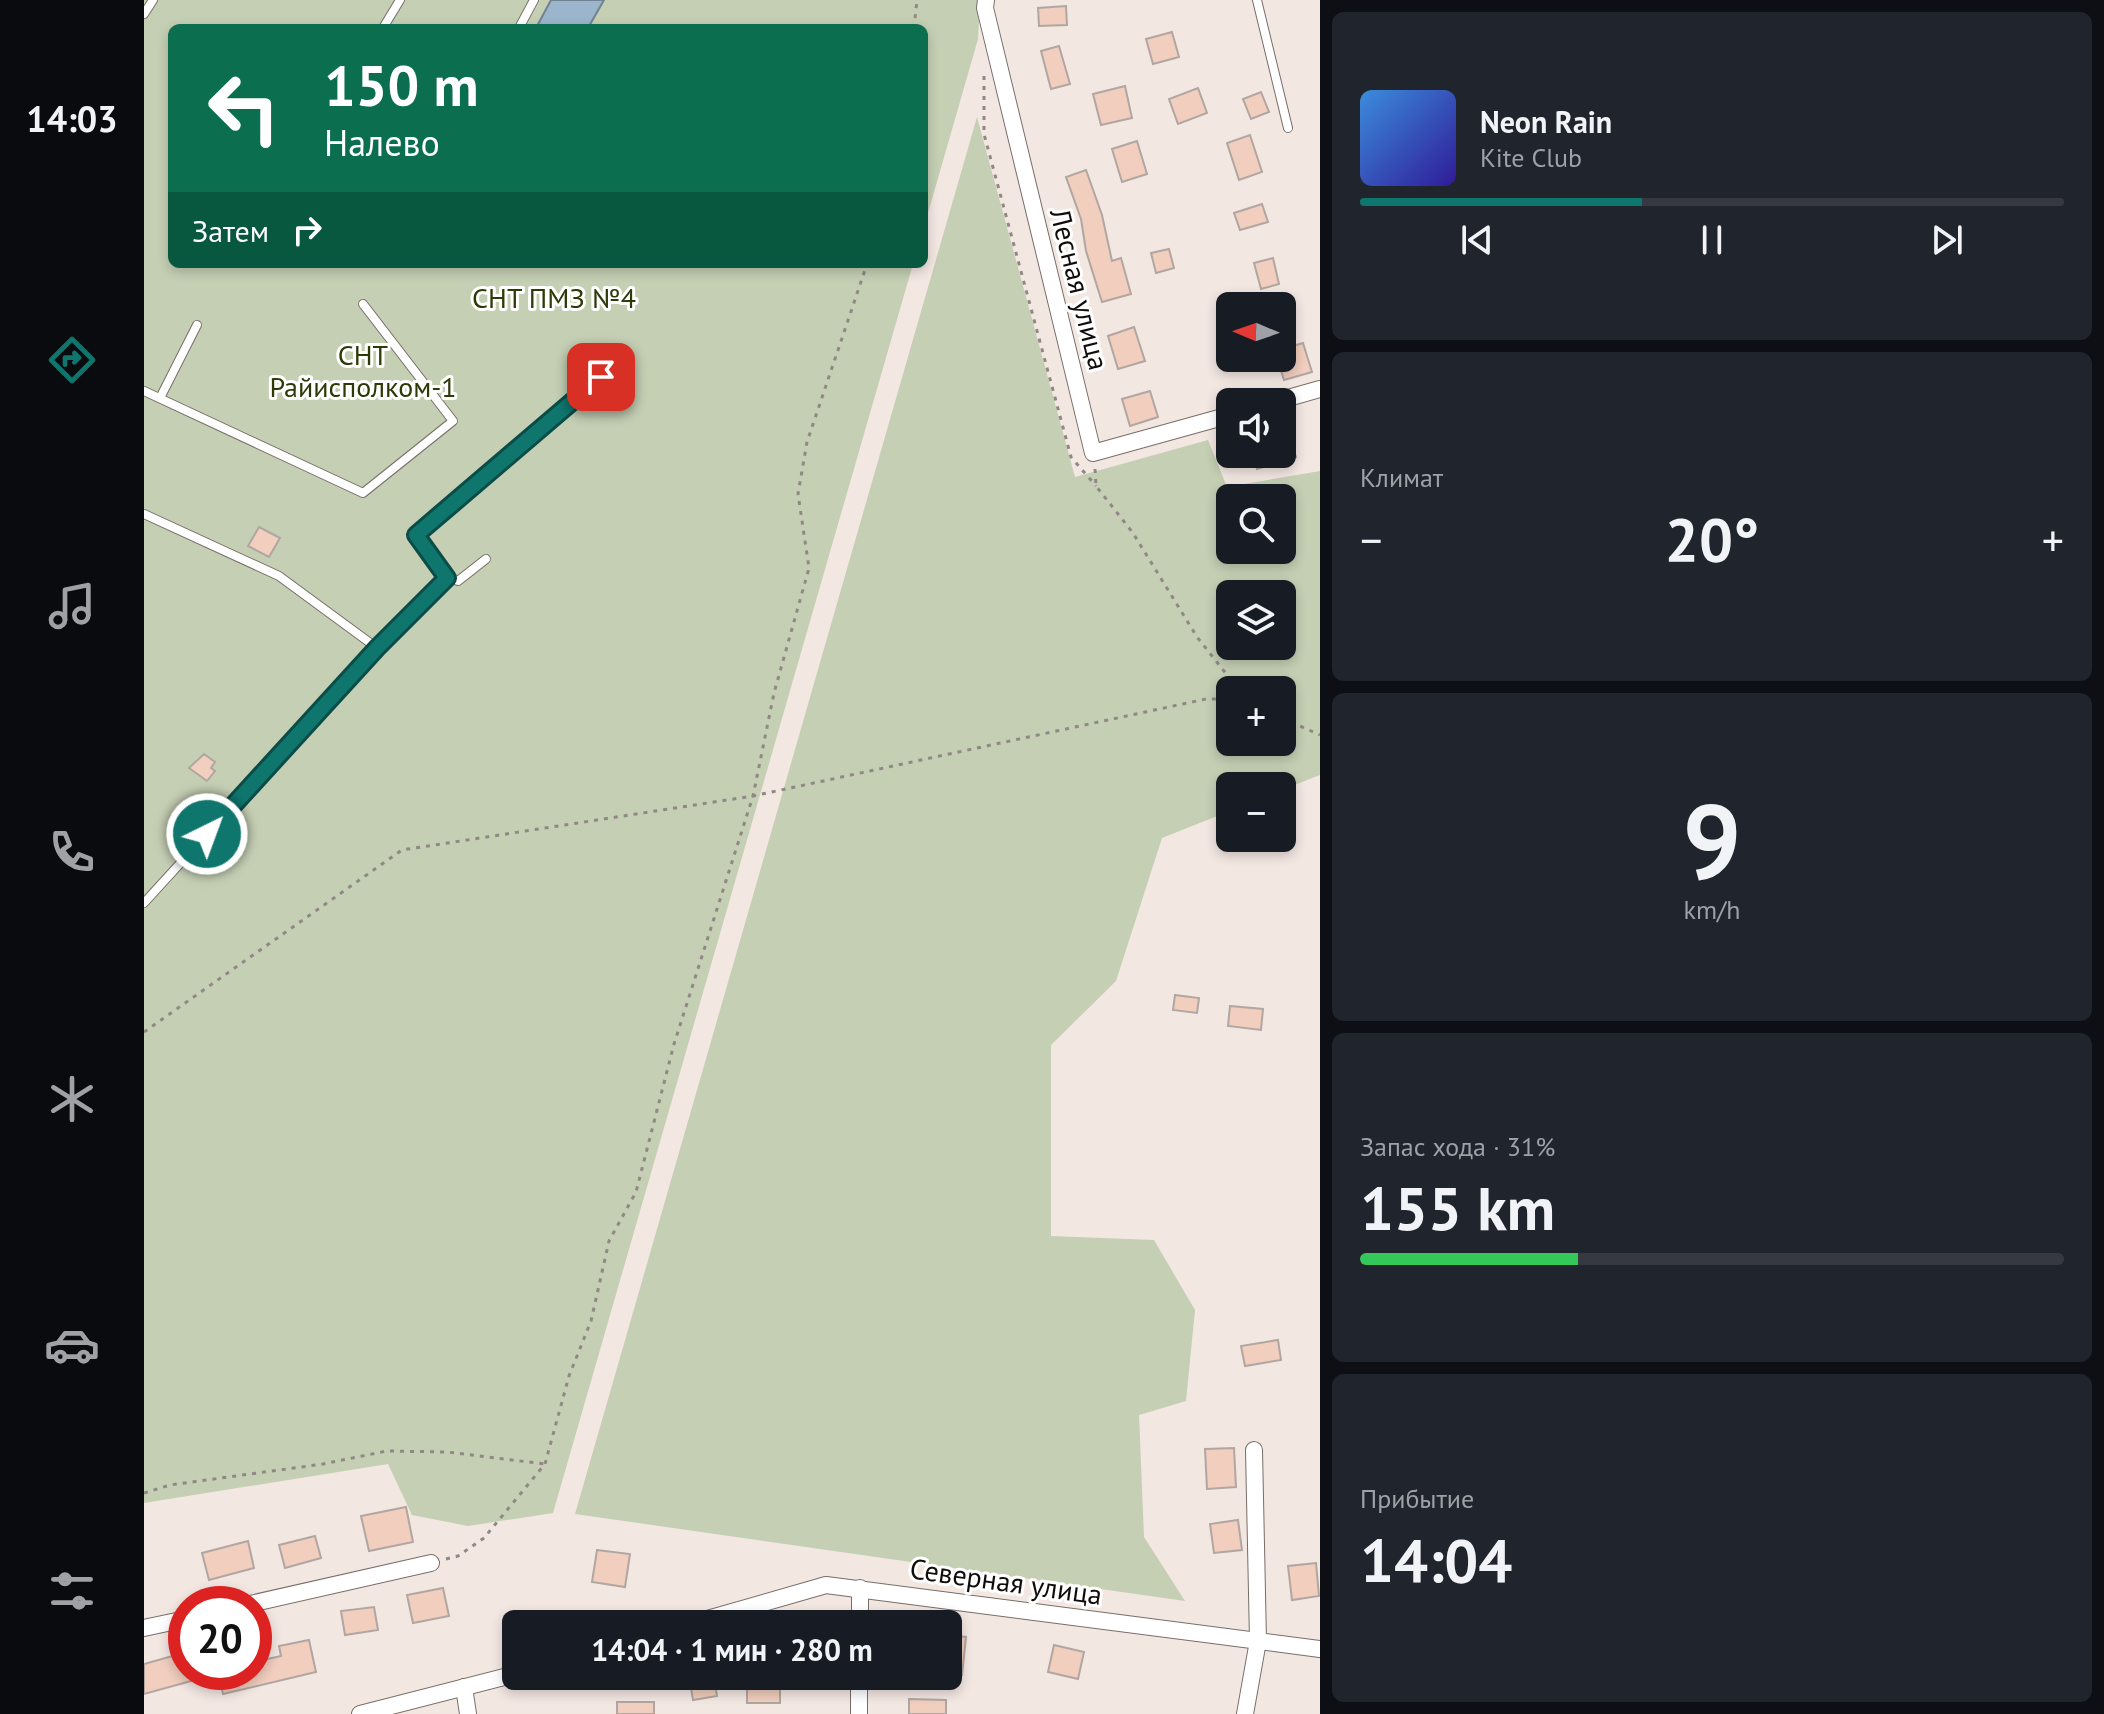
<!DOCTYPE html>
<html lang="ru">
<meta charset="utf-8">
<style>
:root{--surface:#171b24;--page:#20242c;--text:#f1f3f6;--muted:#9ea1a6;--line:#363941;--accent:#0f766e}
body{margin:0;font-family:"PT Sans",sans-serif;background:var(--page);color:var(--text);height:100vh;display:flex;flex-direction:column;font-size:30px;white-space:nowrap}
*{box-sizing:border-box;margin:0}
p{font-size:26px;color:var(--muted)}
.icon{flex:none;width:44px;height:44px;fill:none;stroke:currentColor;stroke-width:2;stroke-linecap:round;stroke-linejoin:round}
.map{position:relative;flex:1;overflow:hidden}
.side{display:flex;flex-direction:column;gap:12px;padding:12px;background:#0d0f14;width:784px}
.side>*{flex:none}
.banner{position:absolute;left:24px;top:24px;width:760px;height:244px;border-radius:12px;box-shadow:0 4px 12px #0003;background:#0b6e4f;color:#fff;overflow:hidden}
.needle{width:52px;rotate:272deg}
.controls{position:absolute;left:1072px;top:292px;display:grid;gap:16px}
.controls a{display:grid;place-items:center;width:80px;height:80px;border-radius:12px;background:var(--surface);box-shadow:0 4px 12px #0003;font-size:40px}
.speed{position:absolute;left:24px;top:1586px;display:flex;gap:16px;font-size:40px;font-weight:700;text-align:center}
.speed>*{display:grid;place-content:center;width:104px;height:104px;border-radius:50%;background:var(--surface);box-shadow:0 4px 12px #0003;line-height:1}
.speed .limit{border:12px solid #d22;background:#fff;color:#111}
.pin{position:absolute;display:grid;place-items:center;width:68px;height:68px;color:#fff;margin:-34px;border-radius:16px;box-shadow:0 4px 12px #0006}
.me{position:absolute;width:88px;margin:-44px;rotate:42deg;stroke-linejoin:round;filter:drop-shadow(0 0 6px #0008)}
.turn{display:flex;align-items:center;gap:28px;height:168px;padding:0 24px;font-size:36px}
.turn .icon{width:104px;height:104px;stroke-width:2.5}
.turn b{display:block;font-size:56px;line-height:68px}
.then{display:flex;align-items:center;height:76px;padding:0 24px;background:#0003;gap:16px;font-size:30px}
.big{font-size:60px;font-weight:700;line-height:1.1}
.side .card{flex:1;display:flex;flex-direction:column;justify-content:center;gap:12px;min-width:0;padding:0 28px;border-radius:12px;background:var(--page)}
.side .dial{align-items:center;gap:0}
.dial b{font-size:104px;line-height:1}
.song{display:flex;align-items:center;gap:24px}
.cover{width:96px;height:96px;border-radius:12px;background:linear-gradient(135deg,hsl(210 70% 55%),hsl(250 70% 35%))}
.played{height:8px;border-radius:4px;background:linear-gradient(90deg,var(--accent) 40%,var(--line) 40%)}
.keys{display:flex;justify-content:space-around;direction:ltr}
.heat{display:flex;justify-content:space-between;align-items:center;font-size:44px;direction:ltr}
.charge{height:12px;border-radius:6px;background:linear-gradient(90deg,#34c759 31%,var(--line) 0)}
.trip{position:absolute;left:358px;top:1610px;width:460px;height:80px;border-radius:12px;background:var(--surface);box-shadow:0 4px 12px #0003;font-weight:700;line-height:80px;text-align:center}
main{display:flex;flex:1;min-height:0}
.tabs{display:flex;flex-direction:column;width:144px;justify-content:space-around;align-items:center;background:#090b0e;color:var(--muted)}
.tabs .icon{width:56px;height:56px}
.tabs .current{color:var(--accent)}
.tabs b{font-size:36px;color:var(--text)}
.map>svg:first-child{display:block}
</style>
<main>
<nav class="tabs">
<b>14:03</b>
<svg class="icon current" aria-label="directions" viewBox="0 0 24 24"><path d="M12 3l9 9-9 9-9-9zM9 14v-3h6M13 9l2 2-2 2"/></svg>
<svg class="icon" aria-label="music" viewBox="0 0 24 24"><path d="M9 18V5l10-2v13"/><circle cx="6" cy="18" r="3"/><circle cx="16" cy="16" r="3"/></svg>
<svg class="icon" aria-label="phone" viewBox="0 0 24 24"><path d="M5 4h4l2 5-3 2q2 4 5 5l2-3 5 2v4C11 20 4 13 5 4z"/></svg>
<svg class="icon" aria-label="climate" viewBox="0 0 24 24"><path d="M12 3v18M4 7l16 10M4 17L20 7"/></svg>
<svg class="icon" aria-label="car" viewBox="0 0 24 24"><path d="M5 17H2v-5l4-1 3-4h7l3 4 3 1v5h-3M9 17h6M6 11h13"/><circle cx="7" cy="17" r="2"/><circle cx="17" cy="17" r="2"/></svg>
<svg class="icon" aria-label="filters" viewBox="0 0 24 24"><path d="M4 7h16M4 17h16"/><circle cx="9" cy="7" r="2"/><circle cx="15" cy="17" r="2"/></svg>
</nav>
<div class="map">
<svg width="1176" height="1714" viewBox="0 0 1176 1714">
<rect width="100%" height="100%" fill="#f3e7e2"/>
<g fill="#c5cfb4" fill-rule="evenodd">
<polygon points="0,0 836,0 834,39 780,227 780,28 28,28 28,264 769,264 409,1513 324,1526 268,1515 244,1464 0,1503"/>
<path d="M833,117L931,477L1064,440L1083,487L1176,471V775L1138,790V786H1086V811L1018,838L972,981L907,1045V1236L1010,1240L1051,1310L1042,1401L995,1415L1000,1537L1041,1601L431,1514ZM1138,498V550H1086V498ZM1086,594H1138V646H1086ZM1086,690H1138V742H1086Z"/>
</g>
<polygon fill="#9ab5cc" stroke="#718292" stroke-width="2" points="407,0 460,0 444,28 392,28"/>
<g fill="#f1cebe" stroke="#b1a6a1" stroke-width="2">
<polygon points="922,6 923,25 895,26 894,8"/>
<polygon points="1028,32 1035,57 1009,64 1002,39"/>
<polygon points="915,46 926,84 907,89 897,51"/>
<polygon points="981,86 988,118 957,125 949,94"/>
<polygon points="1054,88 1063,113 1034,124 1025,99"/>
<polygon points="1117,92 1125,112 1107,119 1099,99"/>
<polygon points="1106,135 1118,172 1095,180 1083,143"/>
<polygon points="993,141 1003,174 978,182 968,149"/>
<polygon points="942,170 958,215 968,261 977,258 987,294 958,302 942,251 937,219 922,177"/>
<polygon points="1118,204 1124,222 1096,230 1090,213"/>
<polygon points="1025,249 1030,268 1012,273 1007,253"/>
<polygon points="1129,258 1135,284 1117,289 1110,263"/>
<polygon points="990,327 1001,361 974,369 964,336"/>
<polygon points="1159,343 1168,372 1140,380 1133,358 1138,358 1138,349"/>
<polygon points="1006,391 1014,417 986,426 978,399"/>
<polygon points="1109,454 1151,454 1152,457 1113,469"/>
<polygon points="115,527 136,538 125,557 104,546"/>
<polygon points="60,754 71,762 67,768 71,771 63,781 45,768"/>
<polygon points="1031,995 1055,998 1053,1013 1029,1010"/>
<polygon points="1086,1006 1119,1009 1117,1030 1084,1026"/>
<polygon points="1134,1340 1137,1360 1101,1366 1097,1346"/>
<polygon points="1090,1448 1092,1487 1063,1489 1061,1449"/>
<polygon points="262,1507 269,1542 225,1551 217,1516"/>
<polygon points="1094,1520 1098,1550 1070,1553 1066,1524"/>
<polygon points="171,1536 177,1558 141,1568 135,1545"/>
<polygon points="104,1541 110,1568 65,1580 58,1553"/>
<polygon points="453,1550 486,1554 481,1587 448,1582"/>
<polygon points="1172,1563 1175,1596 1148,1600 1144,1566"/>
<polygon points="299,1588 305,1616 269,1623 263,1595"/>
<polygon points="230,1607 234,1630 201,1635 197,1611"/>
<polygon points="804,1635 822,1637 818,1675 804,1673"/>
<polygon points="165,1640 172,1672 79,1694 74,1672 110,1672 110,1662 137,1656 135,1646"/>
<polygon points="910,1645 940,1652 934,1679 904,1672"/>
<polygon points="39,1653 47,1681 0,1694 0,1664"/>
<polygon points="545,1676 570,1676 573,1696 549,1700"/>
<rect x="603" y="1676" width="33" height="27"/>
<polygon points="765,1699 802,1700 802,1714 765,1714"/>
<rect x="473" y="1702" width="37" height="12"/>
</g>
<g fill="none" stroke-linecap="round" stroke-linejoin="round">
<g stroke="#786d68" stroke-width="10">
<g id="service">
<polyline points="1113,0 1144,128"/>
<polyline points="0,14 9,0"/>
<polyline points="239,28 256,0"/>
<polyline points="375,28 390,0"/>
<polyline points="0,391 219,493 309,421 219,304"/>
<polyline points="16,398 53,325"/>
<polyline points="0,514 135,576 233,648"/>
<polyline points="303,578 272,535 457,377"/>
<polyline points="0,903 233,648 303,578 314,581 342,559"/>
</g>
</g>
<g stroke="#786d68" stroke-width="18">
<g id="minor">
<polyline points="842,0 841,8 949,453 1086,415"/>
<polyline points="1130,402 1176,389"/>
<polyline points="106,1604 287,1563"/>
<polyline points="546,1624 682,1585 1176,1649"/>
<polyline points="716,1624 716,1588"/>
<polyline points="0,1628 42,1619"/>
<polyline points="320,1687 324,1714"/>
<polyline points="216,1714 372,1674"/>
<polyline points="715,1714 715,1676"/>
<polyline points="1101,1714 1114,1641 1110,1450"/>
</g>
</g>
<g stroke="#918885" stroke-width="3" stroke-dasharray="4 6" stroke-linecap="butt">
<polyline points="770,28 773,0"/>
<polyline points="840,76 840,134 927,457 952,486"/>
<polyline points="951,469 952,486 989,533 1053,637 1095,690"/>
<polyline points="1138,718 1176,735"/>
<polyline points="0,1032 258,850 609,796 1062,699 1086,699"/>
<polyline points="0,1493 26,1485 179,1464 243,1451 303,1452 401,1464"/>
<polyline points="302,1559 314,1556 340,1538 401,1464 425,1376 447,1321 465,1241 492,1192 530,1044 609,796 630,693 665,568 654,494 663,442 723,264"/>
</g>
<use href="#service" stroke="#fff" stroke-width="8"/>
<use href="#minor" stroke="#fff" stroke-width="16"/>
</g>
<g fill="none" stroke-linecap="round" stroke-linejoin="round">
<g stroke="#0a4d48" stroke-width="20">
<polyline id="route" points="63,834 233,648 303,578 272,535 457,377"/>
</g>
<use href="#route" stroke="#0f766e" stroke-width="14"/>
</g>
<g text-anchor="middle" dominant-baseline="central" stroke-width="6" stroke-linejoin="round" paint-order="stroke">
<g font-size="28" fill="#100c0b" stroke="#fff">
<text transform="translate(936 289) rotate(76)">Лесная улица</text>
<text transform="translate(862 1581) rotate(8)">Северная улица</text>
</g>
<g font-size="28" fill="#2d3a06" stroke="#fff">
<text x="410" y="297">СНТ ПМЗ №4</text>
<text x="219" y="354">СНТ<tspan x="219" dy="32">Райисполком-1</tspan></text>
</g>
</g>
</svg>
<div class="controls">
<a><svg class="needle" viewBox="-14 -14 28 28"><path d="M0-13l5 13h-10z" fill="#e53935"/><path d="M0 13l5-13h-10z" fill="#9ea1a6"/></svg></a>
<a><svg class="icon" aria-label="sound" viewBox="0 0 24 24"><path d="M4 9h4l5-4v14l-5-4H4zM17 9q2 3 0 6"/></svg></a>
<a><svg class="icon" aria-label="search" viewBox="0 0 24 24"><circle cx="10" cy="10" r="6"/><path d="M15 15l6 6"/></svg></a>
<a><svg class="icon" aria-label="layers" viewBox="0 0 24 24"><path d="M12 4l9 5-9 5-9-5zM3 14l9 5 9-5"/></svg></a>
<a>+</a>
<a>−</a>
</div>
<div class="speed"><div class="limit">20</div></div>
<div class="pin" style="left:457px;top:377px;background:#d93025"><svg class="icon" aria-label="arrive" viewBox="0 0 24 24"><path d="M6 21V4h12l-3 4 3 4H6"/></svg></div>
<svg class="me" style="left:63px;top:834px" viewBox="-20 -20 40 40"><circle r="17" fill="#0f766e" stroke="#fff" stroke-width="3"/><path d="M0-11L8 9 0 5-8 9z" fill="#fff"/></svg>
<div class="trip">14:04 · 1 мин · 280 m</div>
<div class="banner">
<div class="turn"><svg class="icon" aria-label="left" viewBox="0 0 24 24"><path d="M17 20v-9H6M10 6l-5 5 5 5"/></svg><div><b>150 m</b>Налево</div></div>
<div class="then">Затем<svg class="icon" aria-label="right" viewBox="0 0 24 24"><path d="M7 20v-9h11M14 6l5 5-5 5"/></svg></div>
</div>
</div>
<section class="side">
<div class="card">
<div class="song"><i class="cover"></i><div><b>Neon Rain</b><p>Kite Club</p></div></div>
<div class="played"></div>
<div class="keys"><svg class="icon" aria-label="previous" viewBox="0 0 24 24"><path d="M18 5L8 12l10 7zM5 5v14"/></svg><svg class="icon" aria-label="pause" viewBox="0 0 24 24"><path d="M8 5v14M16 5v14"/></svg><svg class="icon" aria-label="next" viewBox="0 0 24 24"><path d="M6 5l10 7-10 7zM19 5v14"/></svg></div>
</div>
<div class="card"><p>Климат</p>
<div class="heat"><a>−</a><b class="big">20°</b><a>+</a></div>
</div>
<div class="card dial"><b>9</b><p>km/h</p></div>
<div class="card"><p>Запас хода · 31%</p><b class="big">155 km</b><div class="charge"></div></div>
<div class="card"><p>Прибытие</p><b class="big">14:04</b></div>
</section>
</main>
